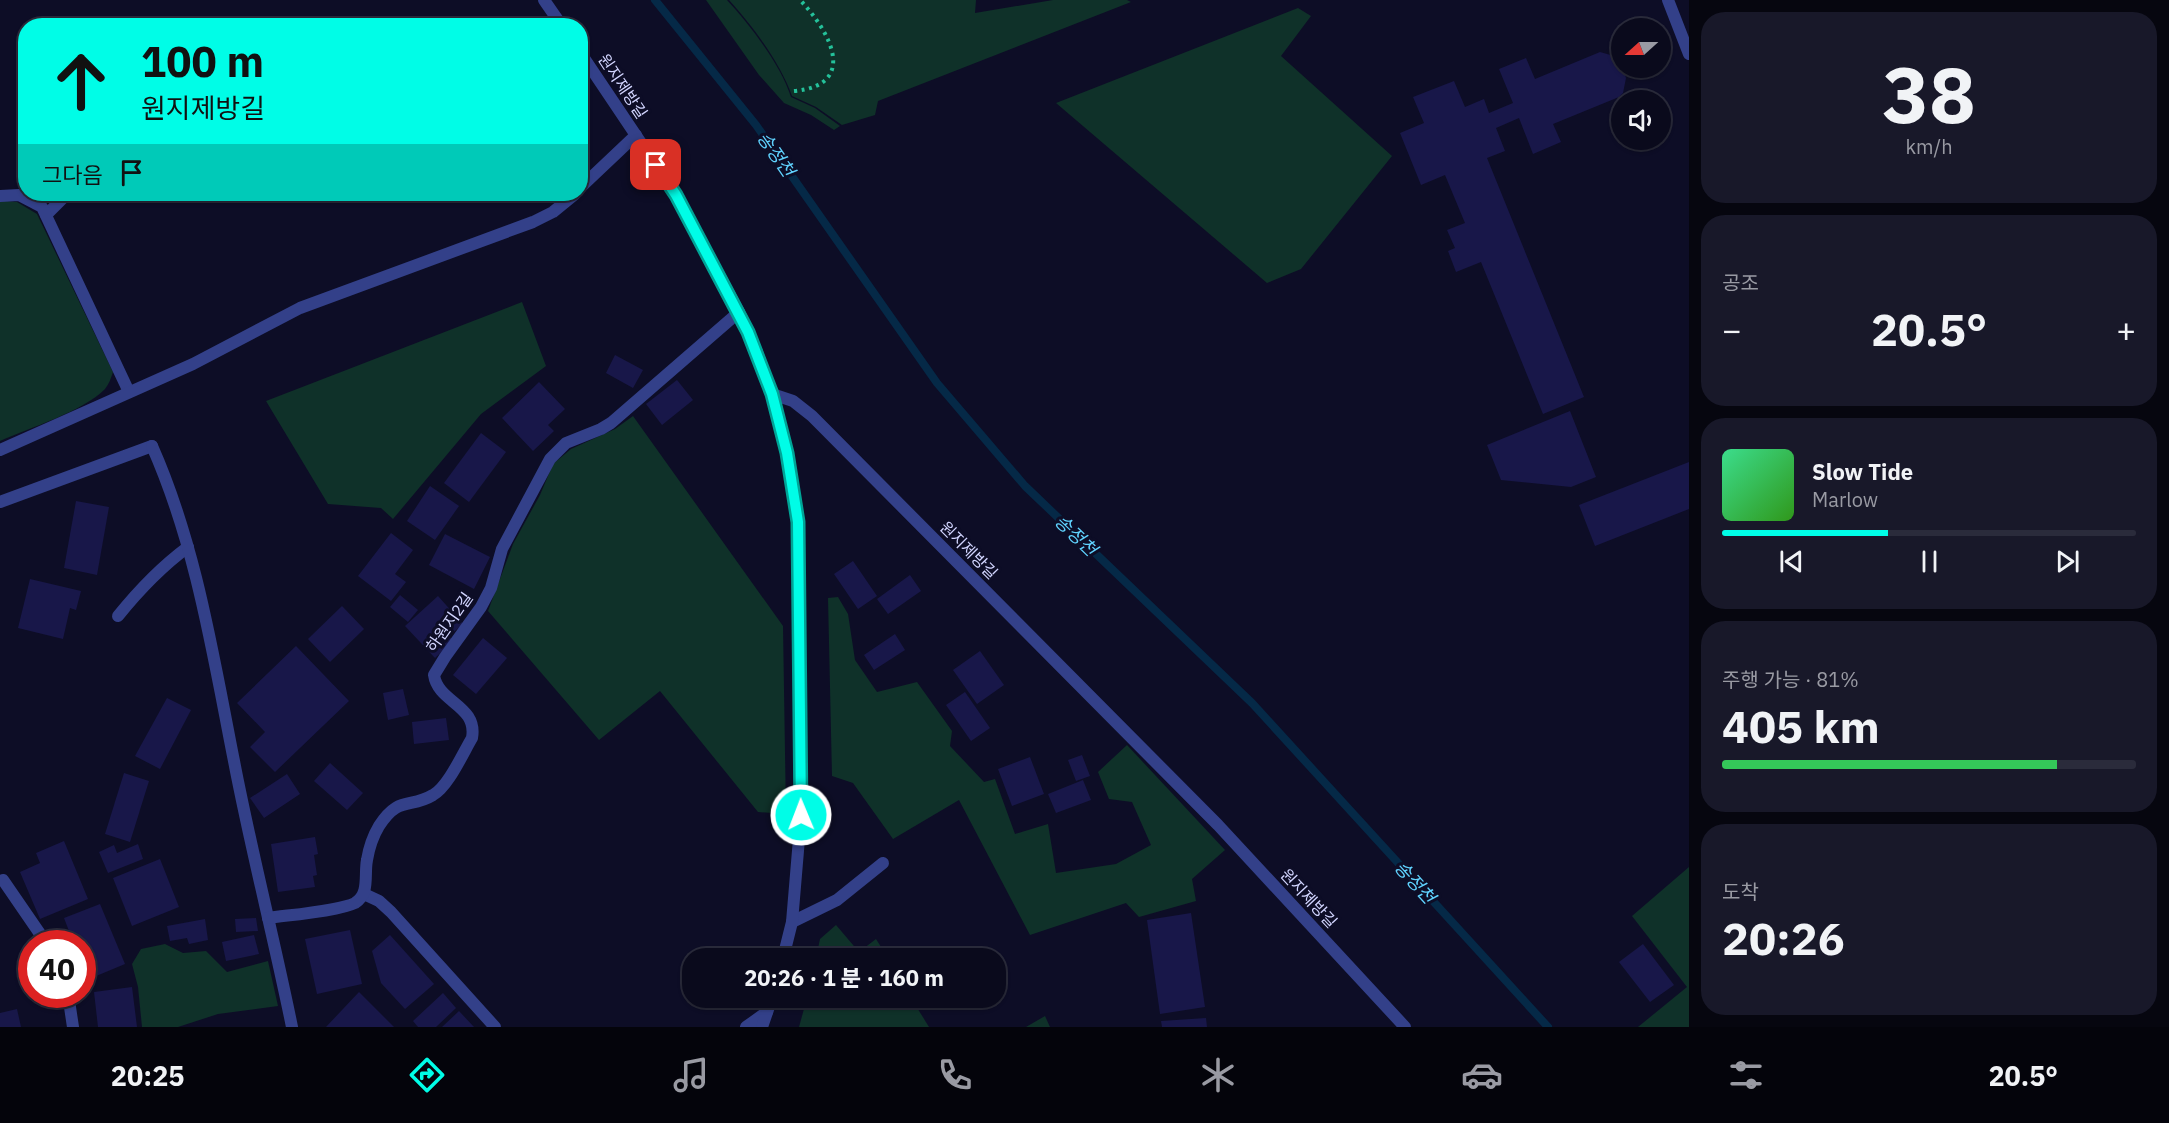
<!DOCTYPE html>
<html lang="ko">
<meta charset="utf-8">
<style>
:root{--surface:#0a0a1c;--page:#181829;--text:#f1f3f6;--muted:#999aa3;--line:#2a2b3b;--accent:#00fde7}
body{margin:0;font-family:"IBM Plex Sans","Noto Sans KR",sans-serif;background:var(--page);color:var(--text);height:100vh;display:flex;flex-direction:column;font-size:22px;white-space:nowrap}
*{box-sizing:border-box;margin:0}
p{font-size:20px;color:var(--muted)}
.icon{flex:none;width:33px;height:33px;fill:none;stroke:currentColor;stroke-width:2;stroke-linecap:round;stroke-linejoin:round}
.map{position:relative;flex:1;overflow:hidden}
.sheet{display:flex;flex-direction:column;gap:12px;padding:12px;background:#06060f;width:480px}
.sheet>*{flex:none}
.banner{position:absolute;left:18px;top:18px;width:570px;height:183px;border-radius:24px;box-shadow:0 2px 4px #0004,0 0 0 2px var(--line);background:#00fde7;color:#111;overflow:hidden}
.needle{width:39px;rotate:249deg}
.buttons{position:absolute;left:1611px;top:18px;display:grid;gap:12px}
.buttons a{display:grid;place-items:center;width:60px;height:60px;border-radius:50%;background:var(--surface);box-shadow:0 2px 4px #0004,0 0 0 2px var(--line);font-size:30px}
.speed{position:absolute;left:18px;top:930px;display:flex;gap:12px;font-size:30px;font-weight:700;text-align:center}
.speed>*{display:grid;place-content:center;width:78px;height:78px;border-radius:50%;background:var(--surface);box-shadow:0 2px 4px #0004,0 0 0 2px var(--line);line-height:1}
.speed .limit{border:9px solid #d22;background:#fff;color:#111}
.pin{position:absolute;display:grid;place-items:center;width:51px;height:51px;color:#fff;margin:-26px;border-radius:12px;box-shadow:0 3px 9px #0006}
.me{position:absolute;width:66px;margin:-33px;rotate:359deg;stroke-linejoin:round;filter:drop-shadow(0 0 4px #0008)}
.turn{display:flex;align-items:center;gap:21px;height:126px;padding:0 24px;font-size:27px}
.turn .icon{width:78px;height:78px;stroke-width:2.5}
.turn b{display:block;font-size:42px;line-height:51px}
.then{display:flex;align-items:center;height:57px;padding:0 24px;background:#0003;gap:12px;font-size:22px}
.big{font-size:45px;font-weight:800;line-height:1.1}
.sheet .card{flex:1;display:flex;flex-direction:column;justify-content:center;gap:9px;min-width:0;padding:0 21px;border-radius:24px;background:var(--page)}
.sheet .dial{align-items:center;gap:0}
.dial b{font-size:78px;line-height:1}
.song{display:flex;align-items:center;gap:18px}
.cover{width:72px;height:72px;border-radius:9px;background:linear-gradient(135deg,hsl(150 70% 55%),hsl(110 70% 35%))}
.played{height:6px;border-radius:3px;background:linear-gradient(90deg,var(--accent) 40%,var(--line) 40%)}
.keys{display:flex;justify-content:space-around;direction:ltr}
.heat{display:flex;justify-content:space-between;align-items:center;font-size:33px;direction:ltr}
.charge{height:9px;border-radius:4px;background:linear-gradient(90deg,#34c759 81%,var(--line) 0)}
.trip{position:absolute;left:682px;top:948px;width:324px;height:60px;border-radius:24px;background:var(--surface);box-shadow:0 2px 4px #0004,0 0 0 2px var(--line);font-weight:800;line-height:60px;text-align:center}
.dock{display:flex;height:96px;justify-content:space-around;align-items:center;background:#04040b;color:var(--muted)}
.dock .icon{width:42px;height:42px}
.dock .current{color:var(--accent)}
.dock b{font-size:27px;color:var(--text)}
main{display:flex;flex:1;min-height:0}
.map>svg:first-child{display:block}
</style>
<main>
<div class="map">
<svg width="1689" height="1027" viewBox="0 0 1689 1027">
<rect width="100%" height="100%" fill="#0d0d26"/>
<g fill="#0f3129">
<path d="M706,0H727C750,25 781,65 791,97L815,108L840,126L834,130L811,115L784,103L759,75Z"/>
<path d="M729,0H976L975,13L1053,0H1127L1131,2L878,101L875,115L842,125L816,107L792,96C781,64 752,25 729,0Z"/>
<polygon points="1298,8 1311,16 1281,56 1392,156 1301,269 1267,283 1056,103"/>
<path d="M4,201L17,202L37,214L113,372C111,378 109,384 105,389C84,411 29,428 0,441V202Z"/>
<polygon points="522,302 546,366 481,414 393,519 381,508 328,504 266,401"/>
<polygon points="633,416 783,626 786,814 758,812 660,691 599,740 488,611 513,544 540,495 553,464 571,449 615,429"/>
<polygon points="838,597 848,614 855,660 877,692 917,682 952,731 950,746 984,782 995,779 1015,834 1048,824 1056,873 1116,864 1151,845 1132,802 1109,799 1098,772 1127,745 1225,850 1192,879 1196,901 1139,917 1126,903 1030,935 959,800 893,839 853,783 832,776 828,598"/>
<polygon points="1689,867 1689,1027 1638,1027 1687,987 1632,916"/>
<polygon points="836,925 859,952 876,939 888,958 816,958 820,939"/>
<polygon points="165,944 183,953 206,951 227,972 268,961 278,1006 218,1014 178,1027 142,1027 138,987 132,964 141,949"/>
<polygon points="807,998 911,998 929,1027 799,1027"/>
<polygon points="1045,1016 1050,1027 1026,1027"/>
</g>
<g fill="none" stroke-linecap="round" stroke-linejoin="round">
<polyline stroke="#052947" stroke-width="8" points="655,0 756,125 937,383 1025,486 1252,703 1548,1027"/>
</g>
<g fill="#181749">
<polygon points="1600,52 1614,56 1622,64 1626,78 1623,93 1619,97 1553,124 1561,142 1533,154 1519,118 1496,128 1505,151 1487,158 1584,397 1543,414 1481,262 1456,272 1448,251 1455,248 1447,230 1465,223 1445,175 1421,185 1400,133 1424,123 1413,97 1454,81 1465,107 1484,99 1489,113 1513,103 1499,69 1526,58 1535,79"/>
<polygon points="615,355 643,370 633,388 606,373"/>
<polygon points="677,380 693,400 662,425 646,404"/>
<polygon points="539,382 565,409 548,425 554,431 533,451 502,418"/>
<polygon points="1570,411 1596,477 1571,487 1501,480 1487,445"/>
<polygon points="481,433 506,452 469,502 444,483"/>
<polygon points="1689,462 1689,509 1595,546 1579,505"/>
<polygon points="430,486 459,506 435,540 407,521"/>
<polygon points="76,501 109,507 97,575 64,568"/>
<polygon points="391,533 413,550 395,574 406,582 391,601 358,576"/>
<polygon points="445,534 490,557 474,589 429,565"/>
<polygon points="853,561 877,596 858,609 834,574"/>
<polygon points="910,575 921,591 888,614 877,599"/>
<polygon points="30,579 81,591 76,610 70,608 63,639 18,628"/>
<polygon points="400,595 418,610 408,622 390,607"/>
<polygon points="438,596 463,624 449,636 453,641 435,658 405,626"/>
<polygon points="342,606 364,629 330,662 308,639"/>
<polygon points="895,634 905,650 874,670 864,655"/>
<polygon points="483,638 507,658 476,694 453,675"/>
<polygon points="296,646 349,701 275,772 250,747 265,732 237,703"/>
<polygon points="980,651 1004,685 977,704 953,670"/>
<polygon points="403,689 409,715 388,720 383,693"/>
<polygon points="965,692 990,728 971,741 946,705"/>
<polygon points="167,698 191,710 160,769 135,756"/>
<polygon points="446,718 449,740 414,744 412,722"/>
<polygon points="1082,755 1090,776 1076,781 1068,760"/>
<polygon points="1030,757 1044,794 1012,806 998,769"/>
<polygon points="330,763 363,793 347,810 314,781"/>
<polygon points="124,773 149,781 130,842 105,834"/>
<polygon points="287,774 300,794 264,818 250,798"/>
<polygon points="1083,780 1091,800 1056,813 1048,794"/>
<polygon points="315,837 318,854 314,855 317,875 313,876 315,887 278,892 271,844"/>
<polygon points="64,841 88,899 40,919 20,872 40,863 36,853"/>
<polygon points="138,844 143,859 108,873 99,852 114,845 117,853"/>
<polygon points="160,859 179,907 132,926 113,878"/>
<polygon points="100,904 125,964 89,979 82,964 82,944 74,944 64,918"/>
<polygon points="1191,913 1205,1007 1160,1014 1147,920"/>
<polygon points="256,918 258,931 236,932 235,919"/>
<polygon points="205,919 208,940 189,944 187,938 170,941 167,926"/>
<polygon points="350,930 362,984 317,994 305,939"/>
<polygon points="254,935 259,954 226,961 222,942"/>
<polygon points="390,935 434,984 405,1009 381,983 372,951"/>
<polygon points="1643,944 1674,985 1650,1002 1619,962"/>
<polygon points="132,987 137,1027 98,1027 94,992"/>
<polygon points="359,992 394,1027 326,1027"/>
<polygon points="443,993 456,1008 436,1027 418,1027 413,1021"/>
<polygon points="17,1009 21,1027 0,1027 0,1013"/>
<polygon points="459,1011 474,1027 442,1027"/>
<polygon points="1206,1018 1207,1027 1162,1027 1161,1021"/>
</g>
<g fill="none" stroke-linecap="round" stroke-linejoin="round">
<path stroke="#24c19a" stroke-width="4" stroke-dasharray="3 4.5" stroke-linecap="butt" d="M794,91C860,85 829,30 800,0"/>
<g stroke="#334089" stroke-width="12">
<polyline points="46,215 67,194"/>
<polyline points="0,502 152,446"/>
<path d="M118,616C139,590 161,567 188,547"/>
<polyline points="364,894 379,901 391,912 495,1027"/>
<polyline points="792,922 837,900 883,863"/>
<polyline points="746,1027 767,1012"/>
</g>
<g stroke="#334089" stroke-width="12">
<polyline points="1668,0 1689,54"/>
<polyline points="580,188 636,135"/>
<polyline points="0,196 19,195 42,207 129,392"/>
<polyline points="772,394 793,401 812,416 1218,825 1405,1027"/>
<path d="M152,446C196,545 213,655 234,761C251,850 274,938 292,1027"/>
<polyline points="0,450 193,364 300,308 533,222 553,212 575,194"/>
<polyline points="3,880 47,944"/>
<path d="M268,918C288,915 339,911 355,903C370,894 364,875 367,860C369,848 373,836 379,826C399,795 410,809 433,795C448,787 463,753 472,738C478,705 438,703 434,675L445,657L481,607L491,588L502,549L550,459L566,443L601,429L611,423L739,312"/>
<polyline points="68,994 73,1027"/>
</g>
<g stroke="#334089" stroke-width="12">
<polyline points="544,0 562,26"/>
<polyline points="580,52 676,195 739,312 757,352 772,394 787,453 798,522 801,815 792,922 783,958"/>
<polyline points="762,1027 772,998"/>
</g>
</g>
<g fill="none" stroke-linecap="round" stroke-linejoin="round">
<g stroke="#00a496" stroke-width="15">
<polyline id="route" points="656,165 676,195 748,332 772,394 787,453 798,522 801,815"/>
</g>
<use href="#route" stroke="#00fde7" stroke-width="10"/>
</g>
<g text-anchor="middle" dominant-baseline="central" stroke-width="6" stroke-linejoin="round" paint-order="stroke">
<g font-size="16" fill="#d2d5ff" stroke="#0d0d26">
<text transform="translate(623 86) rotate(56)">원지제방길</text>
<text transform="translate(969 550) rotate(45)">원지제방길</text>
<text transform="translate(449 622) rotate(-55)">하원지2길</text>
<text transform="translate(1309 898) rotate(47)">원지제방길</text>
</g>
<g font-size="18" font-style="italic" fill="#60d3ff" stroke="#0d0d26">
<text transform="translate(776 154) rotate(55)">송정천</text>
<text transform="translate(1076 535) rotate(44)">송정천</text>
<text transform="translate(1415 882) rotate(48)">송정천</text>
</g>
</g>
</svg>
<div class="buttons">
<a><svg class="needle" viewBox="-14 -14 28 28"><path d="M0-13l5 13h-10z" fill="#e53935"/><path d="M0 13l5-13h-10z" fill="#999aa3"/></svg></a>
<a><svg class="icon" aria-label="sound" viewBox="0 0 24 24"><path d="M4 9h4l5-4v14l-5-4H4zM17 9q2 3 0 6"/></svg></a>
</div>
<div class="speed"><div class="limit">40</div></div>
<div class="pin" style="left:656px;top:165px;background:#d93025"><svg class="icon" aria-label="arrive" viewBox="0 0 24 24"><path d="M6 21V4h12l-3 4 3 4H6"/></svg></div>
<svg class="me" style="left:801px;top:815px" viewBox="-20 -20 40 40"><circle r="17" fill="#00fde7" stroke="#fff" stroke-width="3"/><path d="M0-11L8 9 0 5-8 9z" fill="#fff"/></svg>
<div class="trip">20:26 · 1 분 · 160 m</div>
<div class="banner">
<div class="turn"><svg class="icon" aria-label="ahead" viewBox="0 0 24 24"><path d="M12 20V5M6 11l6-6 6 6"/></svg><div><b>100 m</b>원지제방길</div></div>
<div class="then">그다음<svg class="icon" aria-label="arrive" viewBox="0 0 24 24"><path d="M6 21V4h12l-3 4 3 4H6"/></svg></div>
</div>
</div>
<section class="sheet">
<div class="card dial"><b>38</b><p>km/h</p></div>
<div class="card"><p>공조</p>
<div class="heat"><a>−</a><b class="big">20.5°</b><a>+</a></div>
</div>
<div class="card">
<div class="song"><i class="cover"></i><div><b>Slow Tide</b><p>Marlow</p></div></div>
<div class="played"></div>
<div class="keys"><svg class="icon" aria-label="previous" viewBox="0 0 24 24"><path d="M18 5L8 12l10 7zM5 5v14"/></svg><svg class="icon" aria-label="pause" viewBox="0 0 24 24"><path d="M8 5v14M16 5v14"/></svg><svg class="icon" aria-label="next" viewBox="0 0 24 24"><path d="M6 5l10 7-10 7zM19 5v14"/></svg></div>
</div>
<div class="card"><p>주행 가능 · 81%</p><b class="big">405 km</b><div class="charge"></div></div>
<div class="card"><p>도착</p><b class="big">20:26</b></div>
</section>
</main>
<nav class="dock">
<b>20:25</b>
<svg class="icon current" aria-label="directions" viewBox="0 0 24 24"><path d="M12 3l9 9-9 9-9-9zM9 14v-3h6M13 9l2 2-2 2"/></svg>
<svg class="icon" aria-label="music" viewBox="0 0 24 24"><path d="M9 18V5l10-2v13"/><circle cx="6" cy="18" r="3"/><circle cx="16" cy="16" r="3"/></svg>
<svg class="icon" aria-label="phone" viewBox="0 0 24 24"><path d="M5 4h4l2 5-3 2q2 4 5 5l2-3 5 2v4C11 20 4 13 5 4z"/></svg>
<svg class="icon" aria-label="climate" viewBox="0 0 24 24"><path d="M12 3v18M4 7l16 10M4 17L20 7"/></svg>
<svg class="icon" aria-label="car" viewBox="0 0 24 24"><path d="M5 17H2v-5l4-1 3-4h7l3 4 3 1v5h-3M9 17h6M6 11h13"/><circle cx="7" cy="17" r="2"/><circle cx="17" cy="17" r="2"/></svg>
<svg class="icon" aria-label="filters" viewBox="0 0 24 24"><path d="M4 7h16M4 17h16"/><circle cx="9" cy="7" r="2"/><circle cx="15" cy="17" r="2"/></svg>
<b>20.5°</b>
</nav>
